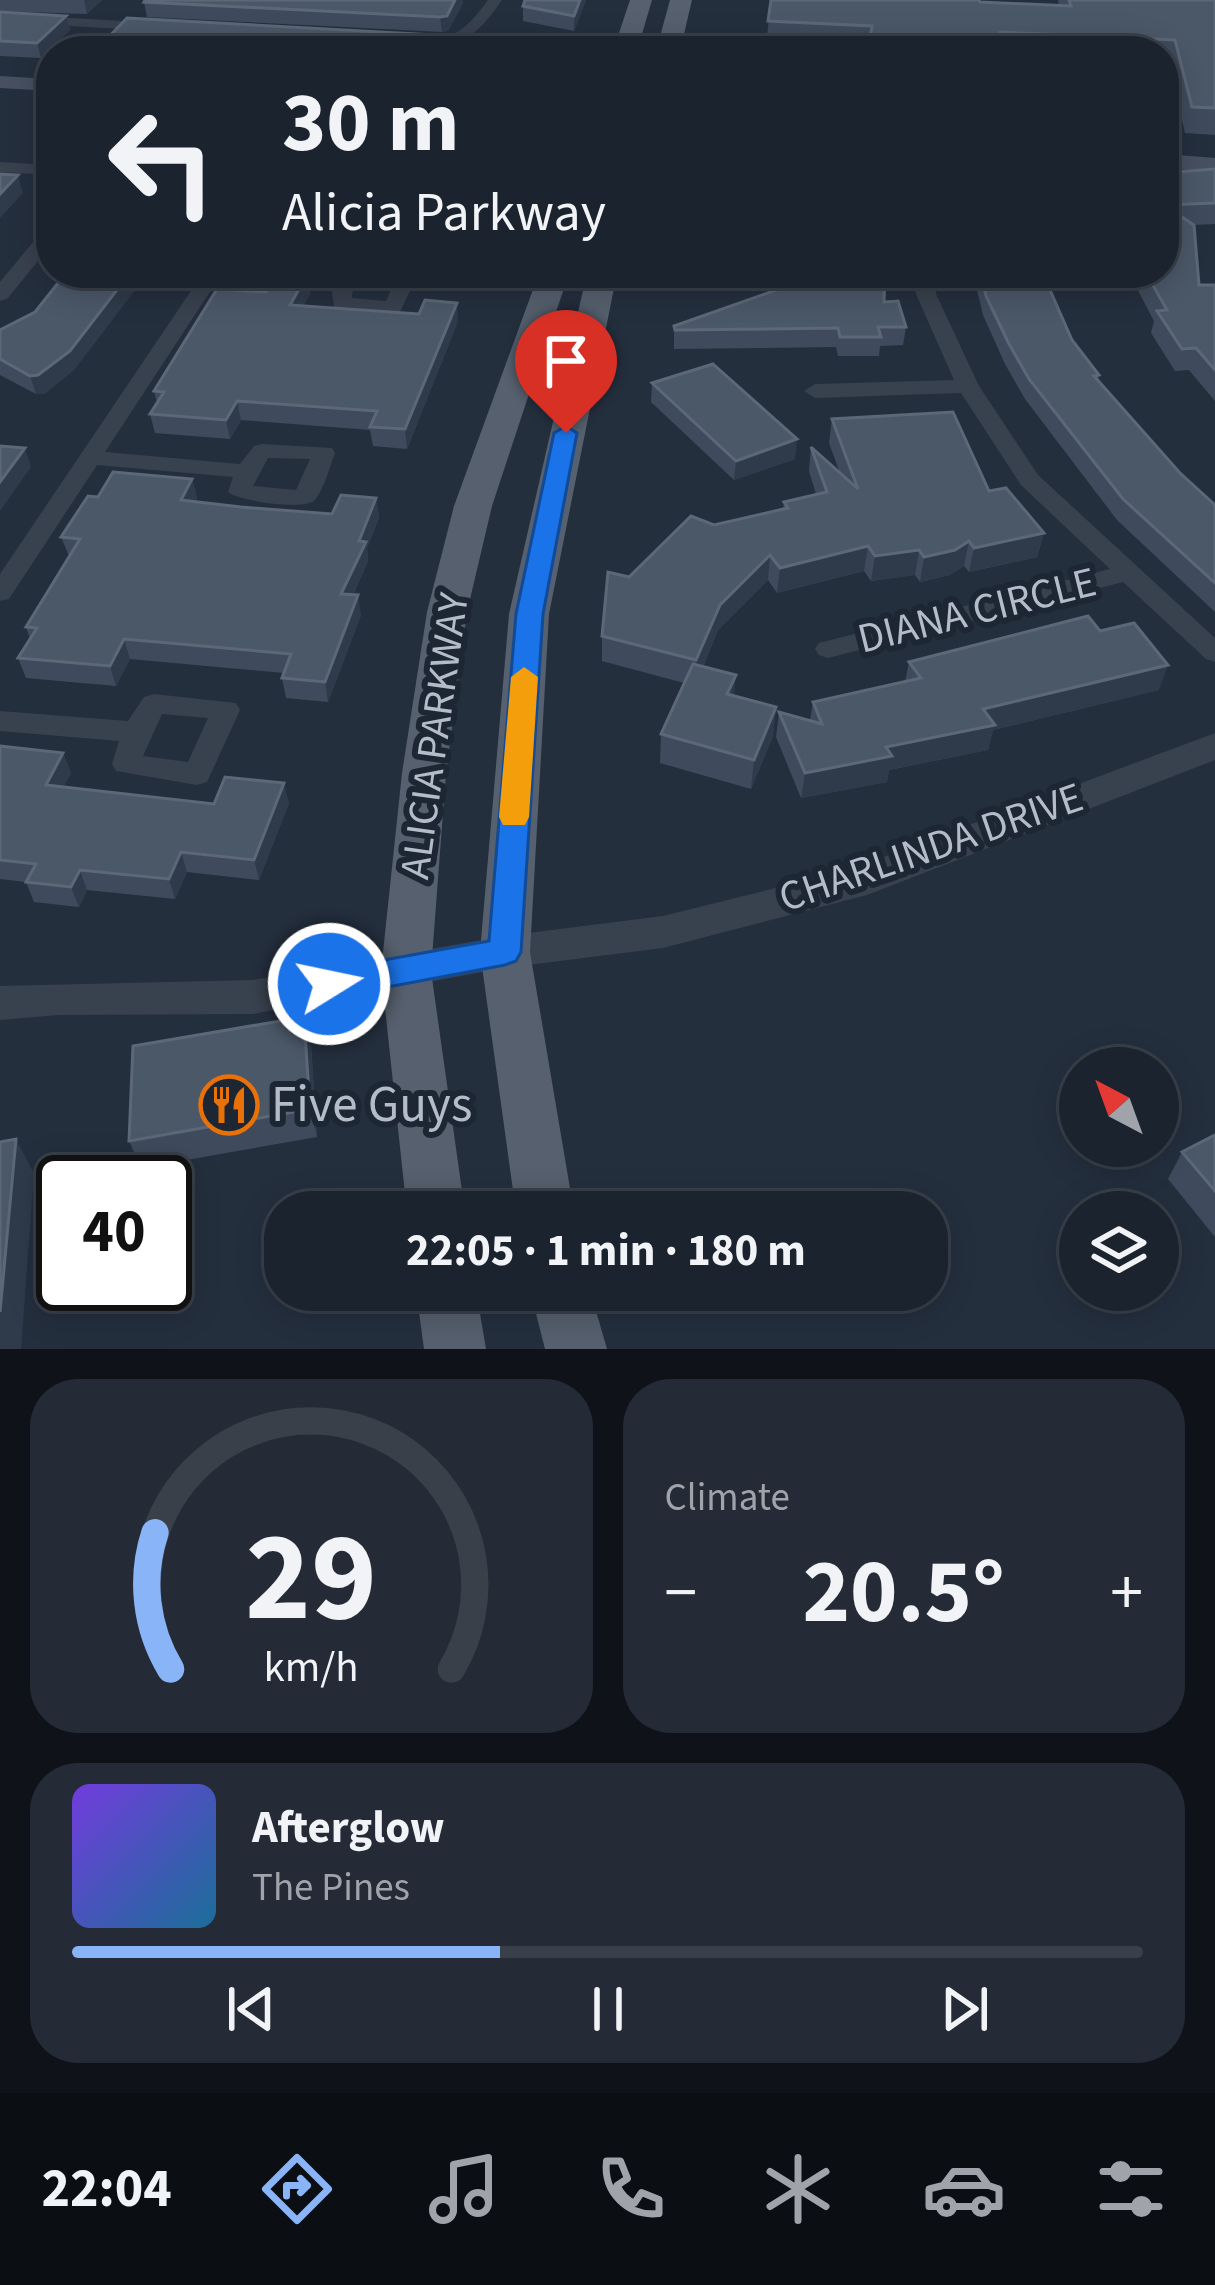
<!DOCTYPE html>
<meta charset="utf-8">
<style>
:root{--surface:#1b232e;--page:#242b36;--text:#f1f3f6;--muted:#a0a4aa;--line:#39404a;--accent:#8ab4f8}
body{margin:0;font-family:"Source Sans 3",sans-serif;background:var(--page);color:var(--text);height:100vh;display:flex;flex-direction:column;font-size:45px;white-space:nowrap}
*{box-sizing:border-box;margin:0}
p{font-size:39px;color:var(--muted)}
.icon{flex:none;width:66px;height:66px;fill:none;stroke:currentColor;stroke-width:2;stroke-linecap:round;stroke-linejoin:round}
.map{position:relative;height:1349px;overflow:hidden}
.panel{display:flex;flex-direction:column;gap:30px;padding:30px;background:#0f1319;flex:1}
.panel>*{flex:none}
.hud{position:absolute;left:36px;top:36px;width:1143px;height:252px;border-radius:48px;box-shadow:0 6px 30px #0003,0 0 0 3px var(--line);background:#1b232e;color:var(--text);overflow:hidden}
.needle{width:78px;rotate:319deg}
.fabs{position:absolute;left:1059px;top:1047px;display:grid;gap:24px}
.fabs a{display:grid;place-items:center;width:120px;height:120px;border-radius:50%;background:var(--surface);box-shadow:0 6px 30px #0003,0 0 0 3px var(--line);font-size:60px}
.speed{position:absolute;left:36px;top:1155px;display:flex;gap:24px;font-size:60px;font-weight:700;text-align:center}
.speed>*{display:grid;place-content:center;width:156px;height:156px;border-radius:50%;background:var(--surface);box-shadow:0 6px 30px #0003,0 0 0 3px var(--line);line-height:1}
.speed .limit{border:6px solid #111;border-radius:18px;background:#fff;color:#111}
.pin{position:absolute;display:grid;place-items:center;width:102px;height:102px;color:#fff;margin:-123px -51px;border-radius:50% 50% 50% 0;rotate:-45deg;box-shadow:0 0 12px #0007}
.pin .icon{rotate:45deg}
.me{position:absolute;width:132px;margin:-66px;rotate:80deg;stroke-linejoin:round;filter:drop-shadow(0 0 9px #0008)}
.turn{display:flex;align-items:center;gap:42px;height:252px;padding:0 48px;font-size:54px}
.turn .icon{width:156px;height:156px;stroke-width:2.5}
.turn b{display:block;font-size:84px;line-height:102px}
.big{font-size:90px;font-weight:700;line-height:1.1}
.panel .widget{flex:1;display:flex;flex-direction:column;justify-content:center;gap:18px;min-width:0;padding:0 42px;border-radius:48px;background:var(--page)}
.panel .dial{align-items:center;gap:0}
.dial svg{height:312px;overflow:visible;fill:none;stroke:var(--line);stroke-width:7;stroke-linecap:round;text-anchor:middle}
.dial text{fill:var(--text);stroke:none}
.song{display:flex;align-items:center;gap:36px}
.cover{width:144px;height:144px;border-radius:18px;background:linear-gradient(135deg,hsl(260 70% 55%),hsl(200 70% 35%))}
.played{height:12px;border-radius:6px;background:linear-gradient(90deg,var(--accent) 40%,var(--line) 40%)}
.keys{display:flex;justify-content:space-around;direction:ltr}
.heat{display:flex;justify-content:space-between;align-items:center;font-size:66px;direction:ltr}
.panel .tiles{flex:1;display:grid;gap:30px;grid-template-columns:1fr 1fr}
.widget:last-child{grid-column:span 2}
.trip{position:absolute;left:264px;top:1191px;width:684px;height:120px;border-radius:48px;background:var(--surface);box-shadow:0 6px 30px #0003,0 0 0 3px var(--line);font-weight:700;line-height:120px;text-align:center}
.dock{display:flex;height:192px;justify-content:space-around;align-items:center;background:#0b0e12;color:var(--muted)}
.dock .icon{width:84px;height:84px}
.dock .current{color:var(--accent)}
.dock b{font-size:54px;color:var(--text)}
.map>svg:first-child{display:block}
</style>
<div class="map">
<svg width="1215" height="1349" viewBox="0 0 1215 1349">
<rect width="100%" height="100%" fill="#242f3e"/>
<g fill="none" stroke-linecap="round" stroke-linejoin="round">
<g fill="#38414e" fill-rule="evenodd">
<path d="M488,0H502C479,33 463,49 421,46C409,45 402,45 392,40C433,18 441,66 488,0Z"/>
<polygon points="0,14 158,23 165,27 158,31 0,22"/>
<polygon points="0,162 51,165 51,175 0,172"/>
<polygon points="51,227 51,245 7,299 0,301 0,282 44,229"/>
<path d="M203,273L338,280L345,273L417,276L400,312L334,307L332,291L217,281L105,452L240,464L254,446L262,444L332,448L335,453C330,466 324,489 315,500C305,511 239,501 228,492L233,477L97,465L9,599L0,601V574ZM361,279L395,281L386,301L352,298L353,287ZM268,458L310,459L296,490L253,486Z"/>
<polygon points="914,273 934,273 936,294 979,386 1038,475 1215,638 1215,662 1206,659 1123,582 828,658 819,655 815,649 819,643 1110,569 1021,485 961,393 815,398 804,391 815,384 954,380 916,294"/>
<path d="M154,694L236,703L240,710L207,782L197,785L116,771L112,764L119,741L0,731V711L128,721L144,697ZM162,714L208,718L188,762L143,756Z"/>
</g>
<polygon fill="#38414e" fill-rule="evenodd" points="1215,733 1215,760 867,895 663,948 505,968 253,1014 58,1015 0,1020 0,986 253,980 505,936 663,916 849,870"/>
<g fill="#465061" fill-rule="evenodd">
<polygon points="0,76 51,79 51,91 0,88"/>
<polygon points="1164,154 1215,158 1215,172 1164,168"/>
</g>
<g fill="#56606e" fill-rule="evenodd">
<polygon points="630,0 652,0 637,51 613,51"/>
<polygon points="670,0 692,0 680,51 656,51"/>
<polygon points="539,273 569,273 492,506 467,612 446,773 431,971 465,1212 407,1212 381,971 402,773 427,612 454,506"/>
<polygon points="587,273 617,273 549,614 530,952 574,1212 516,1212 480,952 509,614"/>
<polygon points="416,1290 476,1290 486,1349 424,1349"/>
<polygon points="530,1290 590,1290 607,1349 545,1349"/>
</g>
</g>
<g fill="#3f4b5c">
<polygon points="0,0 102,0 87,14 0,11"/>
<polygon points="145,0 463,0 463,3 448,31 442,32 147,17 144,2"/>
<polygon points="525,0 586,0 574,31 523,21 523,6"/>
<polygon points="771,0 980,2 1059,6 1058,0 1215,0 1215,135 1185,133 1169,64 1164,64 1164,51 868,51 766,46"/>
<polygon points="0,12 66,16 70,30 41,58 0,56"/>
<polygon points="101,45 438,51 103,51"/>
<polygon points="51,112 51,144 43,143 38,126"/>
<polygon points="1215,169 1215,224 1193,225 1199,285 1215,285 1215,401 1189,370 1175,371 1151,333 1154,321 1131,277 1131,273 1164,273 1164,173"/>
<polygon points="738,273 885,273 884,302 906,327 903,345 880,346 879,356 838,356 836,347 674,349 674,326 772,291 748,281"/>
<polygon points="973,273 1057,273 1051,294 1072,340 1099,375 1098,380 1180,473 1215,505 1215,612 1117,520 1025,399 1005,364 983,315"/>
<polygon points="307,275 310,294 303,306 458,321 407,449 373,446 370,430 241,420 230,439 155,433 150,414 157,403 154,391 266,292"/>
<polygon points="0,330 75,369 44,394 36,394 0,375"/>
<polygon points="652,383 795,459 734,480 651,402"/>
<polygon points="832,419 989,491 1044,533 1037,557 969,572 964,566 950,575 920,582 915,575 871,581 864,571 777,593 768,580 718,630 703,667 734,696 776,707 773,736 751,789 660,763 661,734 684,683 602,661 602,636 629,577 714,525 783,509 784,502 816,494 809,471 811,447 840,473 829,443"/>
<polygon points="192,479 197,498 195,502 332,514 376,498 379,518 367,548 368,561 353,595 361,615 328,702 286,698 282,678 284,673 130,659 116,686 26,678 18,658 30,639 26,627 69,556 61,537 98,497"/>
<polygon points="1100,631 1159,690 993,730 988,750 889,770 887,782 801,798 776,737 779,712 810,720 813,702 905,682 909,662"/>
<polygon points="0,746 63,753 71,773 63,787 214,804 289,803 259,880 187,872 175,899 87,890 79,907 34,902 26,882 0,879"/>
<polygon points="311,1045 317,1137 141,1168 129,1141"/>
<polygon points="1215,1135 1215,1237 1168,1179 1182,1152"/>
</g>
<g fill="#2f3b4b">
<polygon points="84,0 102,0 87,14"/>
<polygon points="455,0 463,0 463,3 448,31 442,32 440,17"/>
<polygon points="580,0 586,0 574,31 574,16"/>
<polygon points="66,16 70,30 41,58 37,43"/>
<polygon points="437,35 438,51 429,51"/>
<polygon points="18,175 23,193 0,218 0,194"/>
<polygon points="130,273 148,273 75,369 44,394 36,394 30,376"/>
<polygon points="307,275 310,294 293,323 290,305"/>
<polygon points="457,303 458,321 407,449 405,429"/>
<polygon points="237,401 241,420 230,439 226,420"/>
<polygon points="797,439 795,459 734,480 736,461"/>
<polygon points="25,448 31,467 0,511 0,482"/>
<polygon points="192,479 197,498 185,520 181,500"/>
<polygon points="376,498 379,518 367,548 368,561 344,614 341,594 359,541"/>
<polygon points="1044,533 1037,557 969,572 974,548"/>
<polygon points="969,541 964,566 950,575 920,582 924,557"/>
<polygon points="868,546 864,571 777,593 780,568"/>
<polygon points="919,550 915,575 871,581 875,556"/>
<polygon points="770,555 768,580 718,630 695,685 696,660 720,605"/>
<polygon points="358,595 361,615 328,702 325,682"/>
<polygon points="124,639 130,659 116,686 110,666"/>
<polygon points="1168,665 1159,690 993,730 988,750 889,770 887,782 801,798 805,773 886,747 983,709"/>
<polygon points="736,675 733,705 727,694"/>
<polygon points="776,707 773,736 751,789 754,760"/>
<polygon points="63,753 71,773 53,805 46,785"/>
<polygon points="284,783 289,803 259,880 254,860"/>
<polygon points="181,852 187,872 175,899 169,879"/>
<polygon points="80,870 87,890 79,907 71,887"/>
<polygon points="304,1017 311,1045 317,1137 310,1109"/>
<polygon points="16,1139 34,1174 21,1349 0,1349 0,1312"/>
</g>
<g fill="#4b5868" stroke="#5c6777" stroke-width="3">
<polygon points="145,0 455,0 447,16 440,17 144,2"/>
<polygon points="525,0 580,0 574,16 523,6"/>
<polygon points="771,0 979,0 980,2 1071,6 1069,0 1215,0 1215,108 1192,107 1175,40 1000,32 1001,51 868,51 872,26 768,21"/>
<polygon points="0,12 66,16 37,43 0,41"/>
<polygon points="127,18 437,35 429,51 209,51 101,45"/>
<polygon points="51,112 51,127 38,126"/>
<polygon points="1215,169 1215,203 1164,205 1164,173"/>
<polygon points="0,174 18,175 0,194"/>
<polygon points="1164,205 1194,225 1199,285 1215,285 1215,370 1196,348 1182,349 1157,311 1167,310 1146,273 1164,273"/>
<polygon points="66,273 130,273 70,351 38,375 30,376 0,359 0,330 35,312"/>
<polygon points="277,273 307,275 290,305 419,314 425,300 457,303 405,429 370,427 377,411 237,401 226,420 150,414 164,392 154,391 217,289 266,292"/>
<polygon points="773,273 885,273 884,302 898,301 906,327 878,327 881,337 840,337 838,328 675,330 674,326 796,283"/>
<polygon points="981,273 1055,273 1056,274 1043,274 1072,340 1099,375 1094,376 1180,473 1215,505 1215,583 1123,499 1029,379 1009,344 986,296"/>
<polygon points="713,364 797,439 736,461 652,383"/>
<polygon points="953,412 989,491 1006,488 1044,533 974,548 969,541 955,550 924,557 919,550 875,556 868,546 780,568 770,555 720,605 696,660 602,636 608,572 629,577 691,516 714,525 788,508 784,502 827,492 811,447 858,489 832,419"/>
<polygon points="0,446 25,448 0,482"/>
<polygon points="113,472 192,479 181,500 241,507 332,514 341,495 376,498 359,541 366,542 341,594 358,595 325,682 282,678 291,654 124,639 110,666 18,658 37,628 26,627 80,539 61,537 88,496 98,497"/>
<polygon points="1088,616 1100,631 1134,623 1168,665 983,709 995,725 886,747 892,756 805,773 779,712 822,724 813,702 921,678 909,662"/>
<polygon points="693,664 736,675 727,694 776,707 754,760 661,734"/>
<polygon points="0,746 63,753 46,785 214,804 225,777 284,783 254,860 181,852 169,879 80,870 71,887 26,882 36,864 0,860"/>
<polygon points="304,1017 310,1109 129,1141 133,1046"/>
<polygon points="1215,1135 1215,1191 1182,1152"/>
<polygon points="16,1139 0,1312 0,1142"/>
</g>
<polygon fill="#1a73e8" stroke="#114b97" stroke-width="3" points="566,426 577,433 543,614 521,952 516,961 505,965 329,998 318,994 313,984 318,974 329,970 489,941 516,614 554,433"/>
<polygon fill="#f59e0b" points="524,667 538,677 529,817 525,825 503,825 499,817 511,677"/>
<defs>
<g id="restaurant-ring" transform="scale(3)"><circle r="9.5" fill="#1d2633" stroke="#e8710a" stroke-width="1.5"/><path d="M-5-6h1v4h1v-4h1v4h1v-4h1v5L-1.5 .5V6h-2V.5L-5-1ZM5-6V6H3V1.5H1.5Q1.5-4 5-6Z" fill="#e8710a"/></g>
</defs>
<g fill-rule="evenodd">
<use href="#restaurant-ring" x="229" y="1105"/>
</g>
<g text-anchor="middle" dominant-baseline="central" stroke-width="12" stroke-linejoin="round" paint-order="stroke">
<g font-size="42" fill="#b4bcc9" stroke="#1d2633">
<text transform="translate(977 611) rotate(-14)">DIANA CIRCLE</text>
<text transform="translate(435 736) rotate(-82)">ALICIA PARKWAY</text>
<text transform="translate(931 848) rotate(-19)">CHARLINDA DRIVE</text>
</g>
<g font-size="51" fill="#b4bcc9" stroke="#1d2633" text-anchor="start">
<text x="271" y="1105">Five Guys</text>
</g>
</g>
</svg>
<div class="fabs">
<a><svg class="needle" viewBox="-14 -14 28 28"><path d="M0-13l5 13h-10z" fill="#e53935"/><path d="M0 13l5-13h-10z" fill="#a0a4aa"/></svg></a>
<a><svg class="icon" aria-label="layers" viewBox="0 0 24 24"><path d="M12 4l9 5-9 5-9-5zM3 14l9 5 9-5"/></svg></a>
</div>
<div class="speed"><div class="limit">40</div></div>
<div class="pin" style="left:566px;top:433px;background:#d93025"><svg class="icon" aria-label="arrive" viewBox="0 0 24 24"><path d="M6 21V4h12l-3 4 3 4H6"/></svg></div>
<svg class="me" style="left:329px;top:984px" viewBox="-20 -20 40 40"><circle r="17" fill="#1a73e8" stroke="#fff" stroke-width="3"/><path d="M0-11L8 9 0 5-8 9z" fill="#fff"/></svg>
<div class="trip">22:05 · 1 min · 180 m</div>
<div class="hud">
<div class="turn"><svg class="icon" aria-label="left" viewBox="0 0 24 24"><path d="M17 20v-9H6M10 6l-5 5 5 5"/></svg><div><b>30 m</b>Alicia Parkway</div></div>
</div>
</div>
<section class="panel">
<div class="tiles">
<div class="widget dial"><svg viewBox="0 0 100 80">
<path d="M14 69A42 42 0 1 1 86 69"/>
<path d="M14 69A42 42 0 0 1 10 34" stroke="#8ab4f8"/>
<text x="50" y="56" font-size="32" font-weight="700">29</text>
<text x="50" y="72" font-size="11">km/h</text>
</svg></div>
<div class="widget"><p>Climate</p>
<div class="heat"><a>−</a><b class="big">20.5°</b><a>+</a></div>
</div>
<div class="widget">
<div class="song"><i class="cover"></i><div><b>Afterglow</b><p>The Pines</p></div></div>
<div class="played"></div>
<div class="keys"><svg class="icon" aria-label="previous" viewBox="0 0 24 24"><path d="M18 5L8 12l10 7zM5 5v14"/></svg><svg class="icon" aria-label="pause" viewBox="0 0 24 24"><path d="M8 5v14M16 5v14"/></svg><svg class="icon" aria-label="next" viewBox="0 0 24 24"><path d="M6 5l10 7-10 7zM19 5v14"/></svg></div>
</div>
</div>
</section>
<nav class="dock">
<b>22:04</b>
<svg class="icon current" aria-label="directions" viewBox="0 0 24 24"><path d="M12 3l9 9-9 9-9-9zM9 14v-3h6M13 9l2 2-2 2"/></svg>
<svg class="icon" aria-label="music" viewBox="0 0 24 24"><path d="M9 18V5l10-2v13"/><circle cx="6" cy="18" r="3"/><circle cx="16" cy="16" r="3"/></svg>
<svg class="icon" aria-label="phone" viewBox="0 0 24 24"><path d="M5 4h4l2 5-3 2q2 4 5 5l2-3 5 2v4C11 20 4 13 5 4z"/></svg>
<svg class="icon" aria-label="climate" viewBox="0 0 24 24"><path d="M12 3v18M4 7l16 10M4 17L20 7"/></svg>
<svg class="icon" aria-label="car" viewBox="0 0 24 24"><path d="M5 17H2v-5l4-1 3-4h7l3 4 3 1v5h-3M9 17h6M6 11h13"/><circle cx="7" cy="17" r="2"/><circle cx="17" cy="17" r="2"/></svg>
<svg class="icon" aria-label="filters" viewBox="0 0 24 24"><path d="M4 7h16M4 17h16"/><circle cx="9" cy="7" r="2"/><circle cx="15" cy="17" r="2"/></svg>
</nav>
